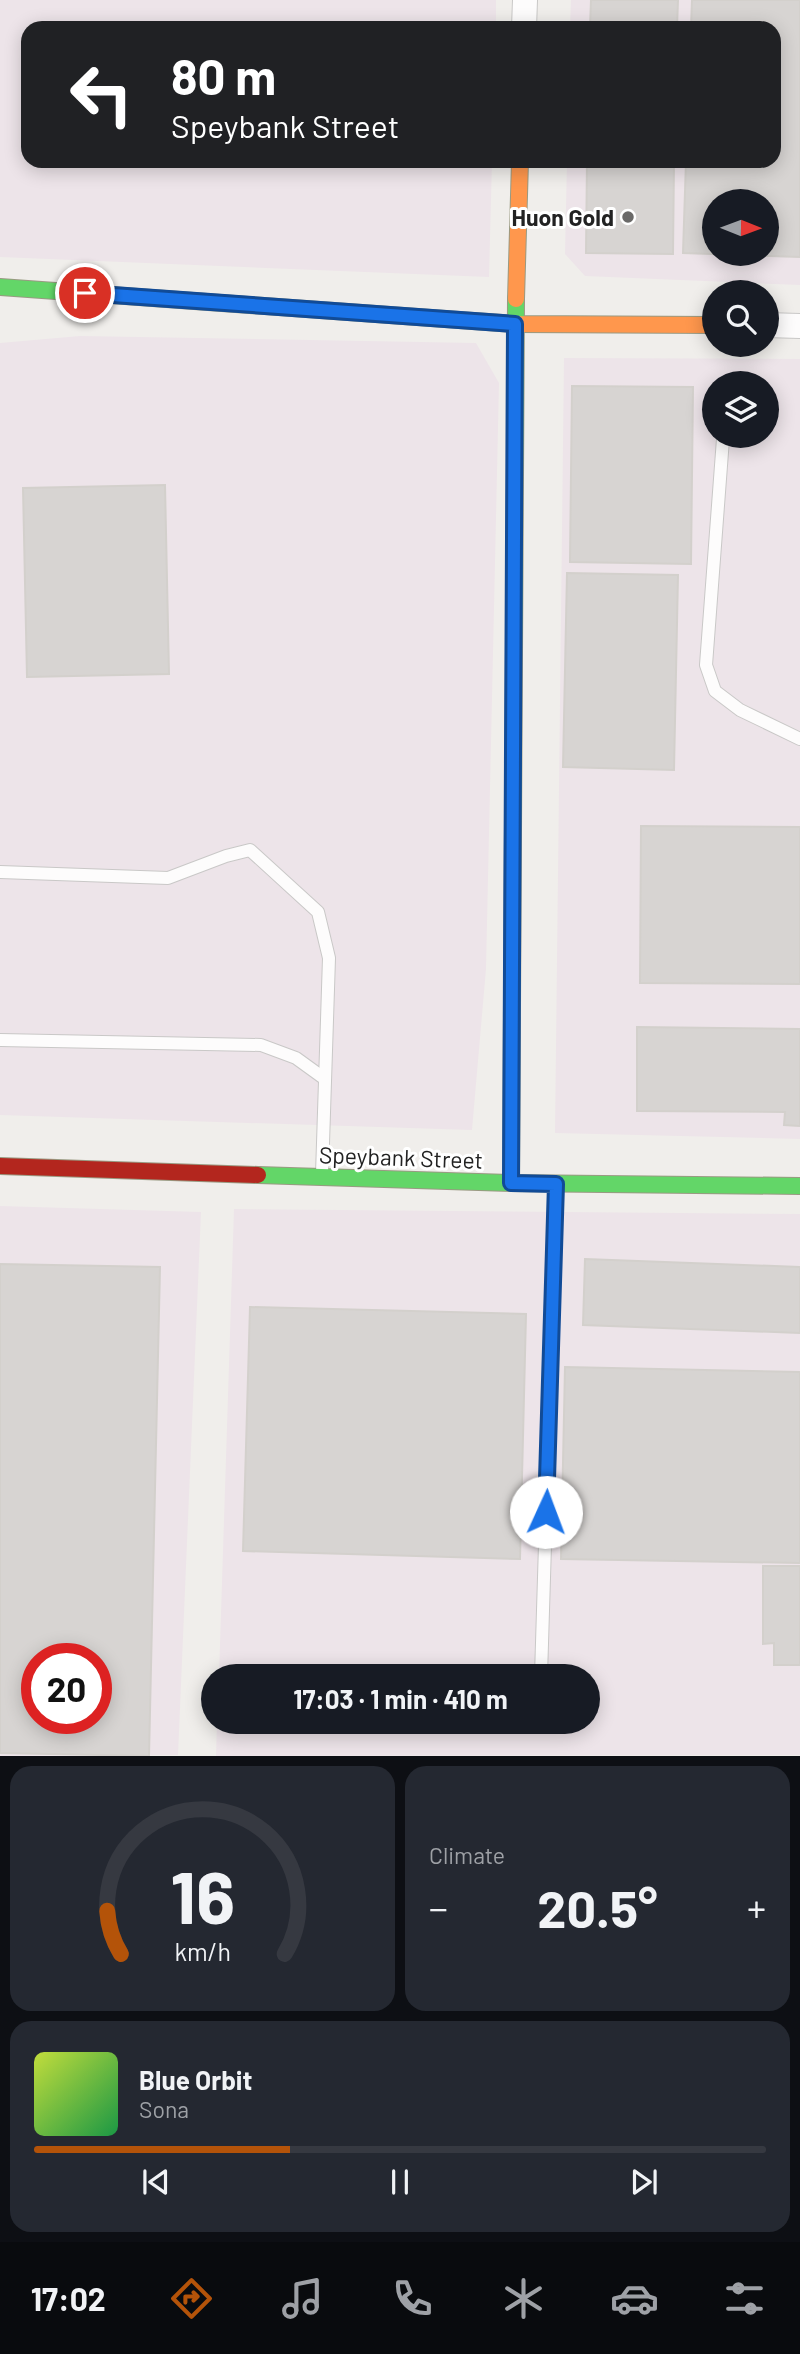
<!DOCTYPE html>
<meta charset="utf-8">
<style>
:root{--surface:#171b24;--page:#242831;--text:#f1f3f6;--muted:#9ea1a6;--line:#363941;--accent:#b45309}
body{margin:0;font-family:Barlow,sans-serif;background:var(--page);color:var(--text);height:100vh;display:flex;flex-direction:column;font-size:26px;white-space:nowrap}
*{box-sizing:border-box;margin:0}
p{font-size:23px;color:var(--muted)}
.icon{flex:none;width:38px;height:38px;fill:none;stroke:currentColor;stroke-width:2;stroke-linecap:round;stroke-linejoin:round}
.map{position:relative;height:1756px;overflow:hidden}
.panel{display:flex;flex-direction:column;gap:10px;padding:10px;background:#0d0f14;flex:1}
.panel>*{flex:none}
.hud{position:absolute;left:21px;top:21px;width:760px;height:147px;border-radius:21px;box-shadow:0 4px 18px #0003;background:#202124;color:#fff;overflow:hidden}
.needle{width:46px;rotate:91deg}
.fabs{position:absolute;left:702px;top:189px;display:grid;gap:14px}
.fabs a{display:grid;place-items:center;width:77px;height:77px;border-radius:50%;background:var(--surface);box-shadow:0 4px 18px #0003;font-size:35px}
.speed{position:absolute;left:21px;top:1643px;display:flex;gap:14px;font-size:35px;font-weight:700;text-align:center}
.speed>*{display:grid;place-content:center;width:91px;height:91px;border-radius:50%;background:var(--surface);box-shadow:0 4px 18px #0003;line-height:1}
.speed .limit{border:10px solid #d22;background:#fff;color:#111}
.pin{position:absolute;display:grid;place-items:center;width:60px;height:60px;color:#fff;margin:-30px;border:4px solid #fff;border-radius:50%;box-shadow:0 2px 7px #0007}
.me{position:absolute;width:77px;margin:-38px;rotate:2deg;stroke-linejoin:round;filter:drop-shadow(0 0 5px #0008)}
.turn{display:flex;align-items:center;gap:24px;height:147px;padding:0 35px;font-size:32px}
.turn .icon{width:91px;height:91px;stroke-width:2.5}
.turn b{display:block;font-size:49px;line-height:60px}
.big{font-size:52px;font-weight:700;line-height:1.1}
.panel .widget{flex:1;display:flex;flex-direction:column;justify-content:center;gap:10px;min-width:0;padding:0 24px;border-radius:21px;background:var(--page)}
.panel .dial{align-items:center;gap:0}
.dial svg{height:182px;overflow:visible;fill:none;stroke:var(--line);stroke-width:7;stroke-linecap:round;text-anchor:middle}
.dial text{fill:var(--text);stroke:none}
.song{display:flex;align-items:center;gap:21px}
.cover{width:84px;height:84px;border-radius:10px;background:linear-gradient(135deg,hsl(70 70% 55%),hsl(140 70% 35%))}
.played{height:7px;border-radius:4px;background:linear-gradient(90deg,var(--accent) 35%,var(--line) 35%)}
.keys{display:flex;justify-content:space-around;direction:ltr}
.heat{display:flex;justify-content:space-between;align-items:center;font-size:38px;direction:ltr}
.panel .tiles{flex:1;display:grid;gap:10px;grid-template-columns:1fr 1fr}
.widget:last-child{grid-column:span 2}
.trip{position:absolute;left:201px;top:1664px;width:399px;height:70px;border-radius:35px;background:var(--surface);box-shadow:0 4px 18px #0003;font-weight:700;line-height:70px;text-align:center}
.tabs{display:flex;height:112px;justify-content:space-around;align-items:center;background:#090b0e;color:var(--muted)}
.tabs .icon{width:49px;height:49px}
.tabs .current{color:var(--accent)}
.tabs b{font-size:32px;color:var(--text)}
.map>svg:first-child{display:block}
</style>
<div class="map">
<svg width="800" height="1756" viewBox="0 0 800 1756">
<rect width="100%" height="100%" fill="#f0eeeb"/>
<g fill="#ede4e9" fill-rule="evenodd">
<polygon points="0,0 496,0 496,28 28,28 28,161 492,161 489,277 0,257"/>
<path d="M571,0H800V285L585,276L565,254L567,161H774V28H570ZM714,201H766V254H714Z"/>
<polygon points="80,336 476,343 499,383 486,969 472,1130 0,1115 0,343"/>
<path d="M564,358L800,359V1139L555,1133ZM714,383H766V436H714Z"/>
<path d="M0,1206L201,1212L178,1755L0,1756ZM37,1659H96V1718H37Z"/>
<polygon points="234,1209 800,1214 800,1755 216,1756 217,1722 588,1722 588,1676 219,1676"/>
</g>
<g fill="#d7d4d2" stroke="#d3d0cc" stroke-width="2" fill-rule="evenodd">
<polygon points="591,0 678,0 677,28 590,28"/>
<path d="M692,0H800V257L683,253L686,161H774V28H691ZM714,201H766V254H714Z"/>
<polygon points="587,161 674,161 673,254 586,253"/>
<polygon points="572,386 693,387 691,564 570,562"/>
<polygon points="165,485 169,674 27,677 23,488"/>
<polygon points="567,573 678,575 674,770 563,767"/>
<polygon points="641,826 800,827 800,984 640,983"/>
<polygon points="637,1027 800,1029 800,1126 784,1125 785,1112 637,1111"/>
<polygon points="585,1259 800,1267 800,1333 583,1325"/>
<path d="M0,1264L160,1267L149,1756L0,1753ZM37,1659H96V1718H37Z"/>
<polygon points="250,1307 526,1314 520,1559 243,1551"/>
<polygon points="565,1367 800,1372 800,1563 561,1559"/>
<polygon points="763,1566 800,1566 800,1665 774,1665 774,1643 763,1644"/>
</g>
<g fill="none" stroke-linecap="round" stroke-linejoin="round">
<g stroke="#c9c8c7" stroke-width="14">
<g id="lane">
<polyline points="723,439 706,665 715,691 740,710 800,739"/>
<polyline points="0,872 168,878 226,856 250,850 318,912 329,958 322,1174"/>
<polyline points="0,1040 261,1045 296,1058 325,1079"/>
<polyline points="541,1676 556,1184"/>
</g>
</g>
<g stroke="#c9c8c7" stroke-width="26">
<g id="street">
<polyline points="524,28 525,0"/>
<polyline points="766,325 800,326"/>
</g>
</g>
<g stroke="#999a82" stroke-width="18">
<g id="fast">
<polyline points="0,287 473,321"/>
<polyline points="258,1175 511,1183 800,1186"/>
<polyline points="511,1183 516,299"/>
</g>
</g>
<g stroke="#999a82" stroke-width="18">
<g id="slow">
<polyline points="516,299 520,161"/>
<polyline points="473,321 515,324 714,325"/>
</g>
</g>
<g stroke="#999a82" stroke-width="18">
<polyline id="jam" points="0,1166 258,1175"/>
</g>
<use href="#lane" stroke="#fdfcfc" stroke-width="12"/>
<use href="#street" stroke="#fdfcfc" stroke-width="24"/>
<use href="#fast" stroke="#63d668" stroke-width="16"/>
<use href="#slow" stroke="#ff974d" stroke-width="16"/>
<use href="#jam" stroke="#b3261e" stroke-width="16"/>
</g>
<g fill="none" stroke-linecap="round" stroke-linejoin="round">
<g stroke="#114b97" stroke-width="18">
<polyline id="route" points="85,293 515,324 511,1183 556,1184 546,1512"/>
</g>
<use href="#route" stroke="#1a73e8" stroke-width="12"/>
</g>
<circle fill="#6a6968" stroke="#fff" stroke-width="2.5" cx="628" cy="217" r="7"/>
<g text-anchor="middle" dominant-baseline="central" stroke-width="6" stroke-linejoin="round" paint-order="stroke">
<g font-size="23" font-weight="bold" fill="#222" stroke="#fff" text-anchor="end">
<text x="614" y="217">Huon Gold</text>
</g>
<g font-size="23" fill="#222" stroke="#fff">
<text transform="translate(401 1157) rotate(2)">Speybank Street</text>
</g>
</g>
</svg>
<div class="fabs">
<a><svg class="needle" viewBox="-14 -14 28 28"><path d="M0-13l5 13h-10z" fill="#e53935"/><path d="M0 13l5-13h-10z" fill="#9ea1a6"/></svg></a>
<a><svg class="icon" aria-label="search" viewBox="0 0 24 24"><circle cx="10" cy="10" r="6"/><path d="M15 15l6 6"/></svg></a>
<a><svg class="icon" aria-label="layers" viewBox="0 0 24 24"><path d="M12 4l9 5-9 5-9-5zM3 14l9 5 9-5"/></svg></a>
</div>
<div class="speed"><div class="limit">20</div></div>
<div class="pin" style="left:85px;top:293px;background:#d93025"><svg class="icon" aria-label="arrive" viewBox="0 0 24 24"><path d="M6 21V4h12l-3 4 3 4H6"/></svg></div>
<svg class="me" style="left:546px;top:1512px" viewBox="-20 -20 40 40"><circle r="19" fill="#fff"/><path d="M0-13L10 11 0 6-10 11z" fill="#1a73e8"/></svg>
<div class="trip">17:03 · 1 min · 410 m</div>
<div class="hud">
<div class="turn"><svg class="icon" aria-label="left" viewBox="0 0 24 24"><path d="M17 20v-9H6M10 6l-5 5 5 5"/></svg><div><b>80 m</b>Speybank Street</div></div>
</div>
</div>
<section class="panel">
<div class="tiles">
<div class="widget dial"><svg viewBox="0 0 100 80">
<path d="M14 69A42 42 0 1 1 86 69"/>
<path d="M14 69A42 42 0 0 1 8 50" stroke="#b45309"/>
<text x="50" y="56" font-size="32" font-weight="700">16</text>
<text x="50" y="72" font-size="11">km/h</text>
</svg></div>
<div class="widget"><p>Climate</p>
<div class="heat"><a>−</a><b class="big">20.5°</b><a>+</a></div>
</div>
<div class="widget">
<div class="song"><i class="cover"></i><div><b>Blue Orbit</b><p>Sona</p></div></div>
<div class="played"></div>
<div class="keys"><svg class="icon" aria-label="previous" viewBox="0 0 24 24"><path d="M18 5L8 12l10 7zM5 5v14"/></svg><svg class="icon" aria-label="pause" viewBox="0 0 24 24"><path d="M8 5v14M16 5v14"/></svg><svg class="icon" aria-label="next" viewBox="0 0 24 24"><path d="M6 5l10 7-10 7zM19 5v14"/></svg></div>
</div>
</div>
</section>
<nav class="tabs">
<b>17:02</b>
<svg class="icon current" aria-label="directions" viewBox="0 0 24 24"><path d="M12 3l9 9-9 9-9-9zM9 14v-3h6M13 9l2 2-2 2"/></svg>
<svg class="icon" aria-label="music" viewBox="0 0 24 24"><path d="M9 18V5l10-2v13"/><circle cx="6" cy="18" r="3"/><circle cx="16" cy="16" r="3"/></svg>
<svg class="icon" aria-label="phone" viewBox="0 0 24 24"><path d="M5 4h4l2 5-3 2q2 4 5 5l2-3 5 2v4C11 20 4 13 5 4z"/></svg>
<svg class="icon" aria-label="climate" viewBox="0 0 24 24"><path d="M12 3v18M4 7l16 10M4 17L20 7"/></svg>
<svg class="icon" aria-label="car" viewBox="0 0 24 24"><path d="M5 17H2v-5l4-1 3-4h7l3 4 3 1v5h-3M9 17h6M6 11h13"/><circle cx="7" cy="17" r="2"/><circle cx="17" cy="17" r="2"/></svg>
<svg class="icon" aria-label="filters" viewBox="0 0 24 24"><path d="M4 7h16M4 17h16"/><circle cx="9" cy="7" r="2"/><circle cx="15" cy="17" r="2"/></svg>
</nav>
